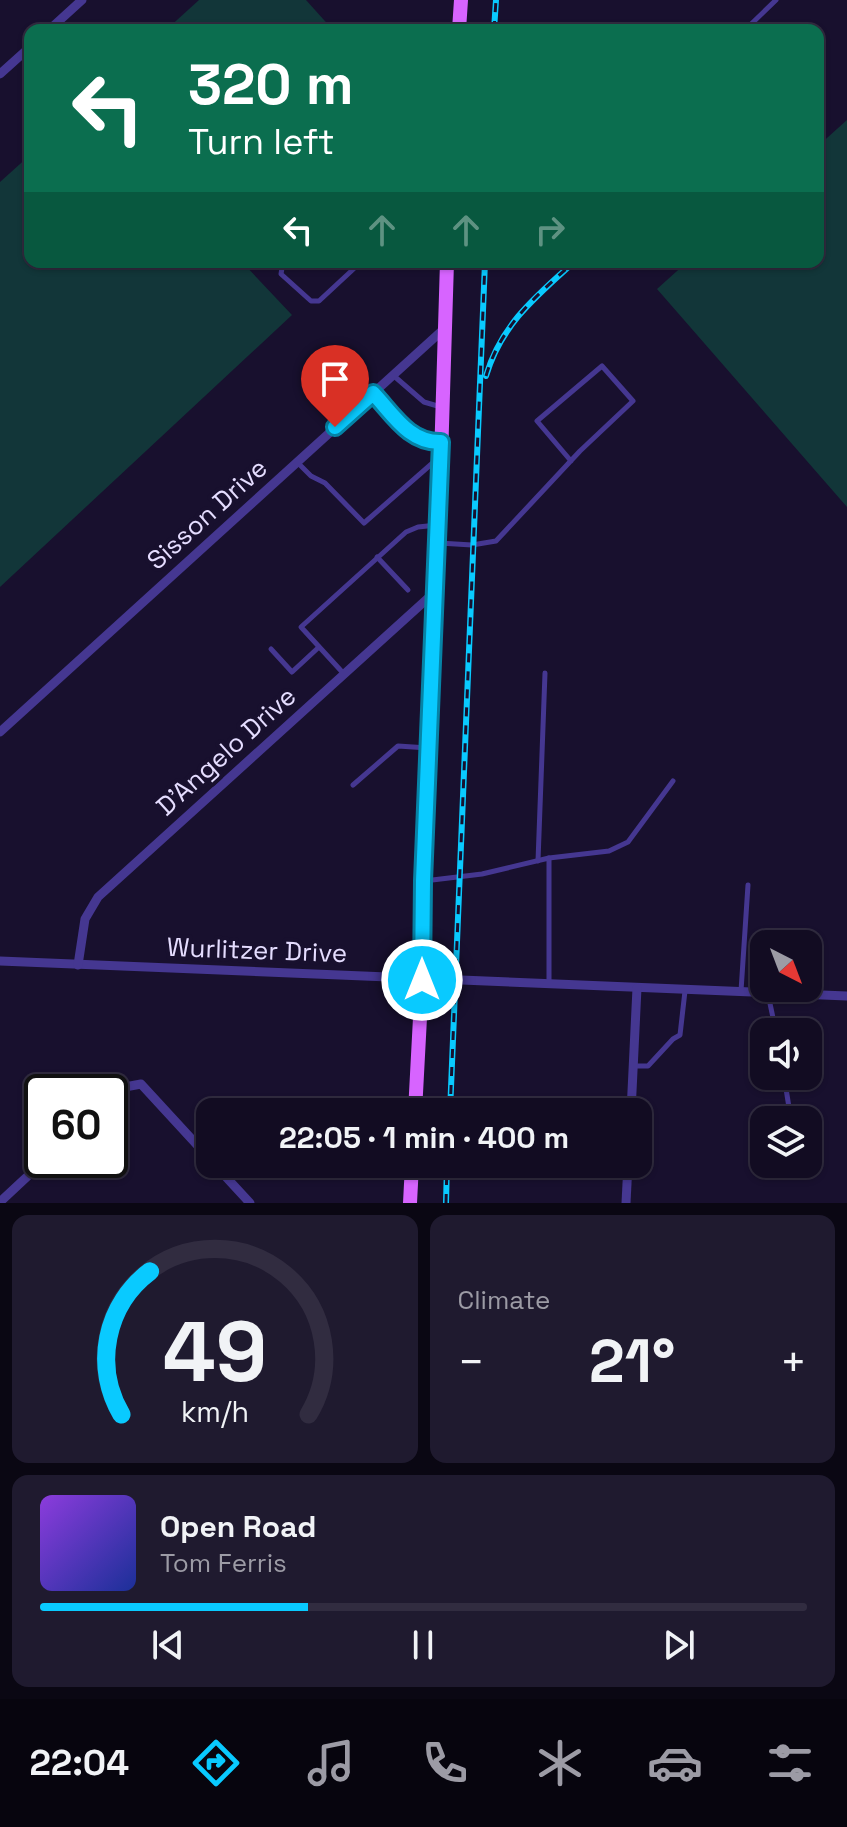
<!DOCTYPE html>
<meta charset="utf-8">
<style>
:root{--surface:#120c22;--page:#1f1a2f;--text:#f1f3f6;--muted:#9c9ba5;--line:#312c40;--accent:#09caff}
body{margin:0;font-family:"Space Grotesk",sans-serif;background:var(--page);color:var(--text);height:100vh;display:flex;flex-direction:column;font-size:30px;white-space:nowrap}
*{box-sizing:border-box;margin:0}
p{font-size:26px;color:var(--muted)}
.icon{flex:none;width:44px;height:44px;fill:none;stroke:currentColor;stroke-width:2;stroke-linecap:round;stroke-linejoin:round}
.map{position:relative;height:1203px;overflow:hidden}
.drawer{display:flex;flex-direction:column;gap:12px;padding:12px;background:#0a0713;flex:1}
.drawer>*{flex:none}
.banner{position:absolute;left:24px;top:24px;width:800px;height:244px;border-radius:16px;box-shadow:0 2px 6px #0004,0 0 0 2px var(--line);background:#0b6e4f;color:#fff;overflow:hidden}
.needle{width:52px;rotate:138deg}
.tools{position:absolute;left:750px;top:930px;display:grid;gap:16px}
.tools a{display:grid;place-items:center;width:72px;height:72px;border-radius:16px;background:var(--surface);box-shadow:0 2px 6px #0004,0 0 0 2px var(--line);font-size:40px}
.speed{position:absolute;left:24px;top:1074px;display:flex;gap:16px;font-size:40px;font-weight:700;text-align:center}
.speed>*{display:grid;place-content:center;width:104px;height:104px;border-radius:50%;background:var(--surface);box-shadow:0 2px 6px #0004,0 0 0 2px var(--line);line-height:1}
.speed .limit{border:4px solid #111;border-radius:12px;background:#fff;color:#111}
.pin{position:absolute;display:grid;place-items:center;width:68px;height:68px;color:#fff;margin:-82px -34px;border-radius:50% 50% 50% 0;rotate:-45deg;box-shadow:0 0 8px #0007}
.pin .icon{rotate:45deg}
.me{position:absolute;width:88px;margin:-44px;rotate:0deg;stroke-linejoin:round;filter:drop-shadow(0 0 6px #0008)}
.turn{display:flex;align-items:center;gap:28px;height:168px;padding:0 32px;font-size:36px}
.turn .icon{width:104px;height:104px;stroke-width:2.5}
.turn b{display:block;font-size:56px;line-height:68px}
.lanes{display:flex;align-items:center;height:76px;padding:0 32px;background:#0003;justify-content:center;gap:40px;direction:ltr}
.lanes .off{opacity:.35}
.big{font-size:60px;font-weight:800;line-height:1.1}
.drawer .card{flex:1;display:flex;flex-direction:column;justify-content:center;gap:12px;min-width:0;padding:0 28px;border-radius:16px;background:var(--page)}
.drawer .dial{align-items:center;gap:0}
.dial svg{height:208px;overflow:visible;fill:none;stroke:var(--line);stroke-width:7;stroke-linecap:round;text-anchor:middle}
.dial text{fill:var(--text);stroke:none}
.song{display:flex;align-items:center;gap:24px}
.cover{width:96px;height:96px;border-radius:12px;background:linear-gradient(135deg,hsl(270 70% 55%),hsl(230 70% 35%))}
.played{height:8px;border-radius:4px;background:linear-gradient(90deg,var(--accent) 35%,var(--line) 35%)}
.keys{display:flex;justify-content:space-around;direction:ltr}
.heat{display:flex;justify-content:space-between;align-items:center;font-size:44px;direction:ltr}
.drawer .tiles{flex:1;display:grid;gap:12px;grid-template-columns:1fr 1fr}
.card:last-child{grid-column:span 2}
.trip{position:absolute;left:196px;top:1098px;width:456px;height:80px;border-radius:16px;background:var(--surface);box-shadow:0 2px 6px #0004,0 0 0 2px var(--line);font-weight:800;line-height:80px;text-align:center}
.dock{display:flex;height:128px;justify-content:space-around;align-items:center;background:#07050e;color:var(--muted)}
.dock .icon{width:56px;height:56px}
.dock .on{color:var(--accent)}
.dock b{font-size:36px;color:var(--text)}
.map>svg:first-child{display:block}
</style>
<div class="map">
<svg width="847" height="1203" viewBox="0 0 847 1203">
<rect width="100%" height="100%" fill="#18102e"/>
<g fill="#123639">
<polygon points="199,0 306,0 333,30 166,30"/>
<polygon points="847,120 847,507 657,289 687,262 818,262 818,146"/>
<polygon points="30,155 30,262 242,262 292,315 0,587 0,182"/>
</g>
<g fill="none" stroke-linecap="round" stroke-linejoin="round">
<g stroke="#453791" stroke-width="5">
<polyline points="745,30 776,0"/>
<polyline points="283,262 281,274 311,301 319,301 361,262"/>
<polyline points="451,266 463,262"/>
<polyline points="394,376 424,402 441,407"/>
<polyline points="373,394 415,438 426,443 439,442"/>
<polyline points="298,463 311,476 325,483 364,523 436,460"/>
<polyline points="439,543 472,545 496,541 580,451 633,401 602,366 537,421 571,461"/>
<polyline points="377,557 408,590"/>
<polyline points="271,649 292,672 319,647"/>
<polyline points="344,674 301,627 406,532 418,527 437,525"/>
<polyline points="353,785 398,746 428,748"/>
<polyline points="549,858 609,851 628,842 673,781"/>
<polyline points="538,861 545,673"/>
<polyline points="424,881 482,874 549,858 549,984"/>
<polyline points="741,991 748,885"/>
<polyline points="768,994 776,1032"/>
<polyline points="633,1066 648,1066 673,1039 680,1035 685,991"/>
<polyline points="784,1076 791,1120"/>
<polyline points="799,1164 800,1171"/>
</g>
<g stroke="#453791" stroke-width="9">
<polyline points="49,30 82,0"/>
<polyline points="0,74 30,47"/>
<polyline points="0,732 445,328"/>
<polyline points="0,961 847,996"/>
<polyline points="78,965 85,919 98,897 437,590"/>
<polyline points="110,1101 125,1087 141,1084 210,1159"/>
<polyline points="631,1112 637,988"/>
<polyline points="214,1164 250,1203"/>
<polyline points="0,1202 45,1160"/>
<polyline points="626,1203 628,1164"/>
</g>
<g stroke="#d764ff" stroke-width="14">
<polyline points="459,30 461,0"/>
<polyline points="415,1112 422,980 423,881 437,590 447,262"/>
<polyline points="410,1203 412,1164"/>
</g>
<g stroke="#09caff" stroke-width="6">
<g id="rail">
<polyline points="494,30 496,0"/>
<path d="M486,376C501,325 535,297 574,262"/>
<polyline points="450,1112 485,262"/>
<polyline points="446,1203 447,1164"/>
</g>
</g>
<use href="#rail" stroke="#18102e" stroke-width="3" stroke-dasharray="9" stroke-linecap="butt"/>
</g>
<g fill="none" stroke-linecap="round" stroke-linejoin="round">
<g stroke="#0683a6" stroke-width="20">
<path id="route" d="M335,427L373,393C393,414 409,443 441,442L423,881L422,980"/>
</g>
<use href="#route" stroke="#09caff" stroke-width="14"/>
</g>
<g text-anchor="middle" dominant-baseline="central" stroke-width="8" stroke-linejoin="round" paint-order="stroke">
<g font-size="26" fill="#e5ddff" stroke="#18102e">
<text transform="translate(207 514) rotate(-42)">Sisson Drive</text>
<text transform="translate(226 751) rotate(-42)">D'Angelo Drive</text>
<text transform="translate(257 950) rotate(2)">Wurlitzer Drive</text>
</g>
</g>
</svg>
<div class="tools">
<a><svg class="needle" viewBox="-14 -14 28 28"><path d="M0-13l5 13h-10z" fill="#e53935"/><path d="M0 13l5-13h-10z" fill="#9c9ba5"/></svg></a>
<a><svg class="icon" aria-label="sound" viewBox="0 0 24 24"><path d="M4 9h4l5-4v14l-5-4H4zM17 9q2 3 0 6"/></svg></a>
<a><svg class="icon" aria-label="layers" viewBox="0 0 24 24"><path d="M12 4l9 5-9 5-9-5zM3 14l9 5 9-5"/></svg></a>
</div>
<div class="speed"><div class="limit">60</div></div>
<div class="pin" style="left:335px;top:427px;background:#d93025"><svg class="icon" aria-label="arrive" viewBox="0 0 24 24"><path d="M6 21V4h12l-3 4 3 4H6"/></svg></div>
<svg class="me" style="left:422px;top:980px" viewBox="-20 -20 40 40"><circle r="17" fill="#09caff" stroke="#fff" stroke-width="3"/><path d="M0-11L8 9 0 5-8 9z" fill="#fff"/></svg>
<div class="trip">22:05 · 1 min · 400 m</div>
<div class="banner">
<div class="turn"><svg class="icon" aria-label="left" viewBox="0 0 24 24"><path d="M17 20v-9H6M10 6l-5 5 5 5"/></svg><div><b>320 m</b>Turn left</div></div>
<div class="lanes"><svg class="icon" aria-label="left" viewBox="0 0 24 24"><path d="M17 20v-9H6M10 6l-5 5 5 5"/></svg><svg class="icon off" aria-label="ahead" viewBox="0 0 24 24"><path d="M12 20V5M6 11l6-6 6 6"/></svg><svg class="icon off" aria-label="ahead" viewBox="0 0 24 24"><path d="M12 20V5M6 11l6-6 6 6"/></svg><svg class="icon off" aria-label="right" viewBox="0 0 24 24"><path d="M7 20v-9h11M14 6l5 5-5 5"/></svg></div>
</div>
</div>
<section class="drawer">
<div class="tiles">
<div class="card dial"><svg viewBox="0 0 100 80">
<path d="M14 69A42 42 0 1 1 86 69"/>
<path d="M14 69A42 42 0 0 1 25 14" stroke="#09caff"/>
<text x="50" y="56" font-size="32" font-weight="700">49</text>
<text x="50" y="72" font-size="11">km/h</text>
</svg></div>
<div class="card"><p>Climate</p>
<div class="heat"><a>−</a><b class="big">21°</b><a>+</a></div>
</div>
<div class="card">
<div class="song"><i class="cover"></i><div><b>Open Road</b><p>Tom Ferris</p></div></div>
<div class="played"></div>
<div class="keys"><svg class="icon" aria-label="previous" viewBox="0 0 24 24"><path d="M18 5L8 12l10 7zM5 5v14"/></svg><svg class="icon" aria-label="pause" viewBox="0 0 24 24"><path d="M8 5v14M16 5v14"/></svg><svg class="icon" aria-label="next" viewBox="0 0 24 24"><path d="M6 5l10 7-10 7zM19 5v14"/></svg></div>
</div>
</div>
</section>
<nav class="dock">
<b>22:04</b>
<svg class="icon on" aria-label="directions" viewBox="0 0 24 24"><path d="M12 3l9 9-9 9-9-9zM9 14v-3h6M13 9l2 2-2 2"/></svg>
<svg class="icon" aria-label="music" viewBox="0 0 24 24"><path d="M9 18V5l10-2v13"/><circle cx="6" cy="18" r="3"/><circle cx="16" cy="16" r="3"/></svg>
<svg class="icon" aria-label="phone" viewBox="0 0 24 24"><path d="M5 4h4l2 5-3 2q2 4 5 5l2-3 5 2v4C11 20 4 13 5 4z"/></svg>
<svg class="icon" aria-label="climate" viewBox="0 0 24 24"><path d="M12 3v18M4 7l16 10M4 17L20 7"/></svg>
<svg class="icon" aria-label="car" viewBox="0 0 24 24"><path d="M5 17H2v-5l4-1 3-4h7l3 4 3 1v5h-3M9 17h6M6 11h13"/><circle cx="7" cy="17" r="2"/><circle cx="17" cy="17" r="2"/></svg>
<svg class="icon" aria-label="filters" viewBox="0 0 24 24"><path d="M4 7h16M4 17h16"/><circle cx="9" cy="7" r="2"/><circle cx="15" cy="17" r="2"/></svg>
</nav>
